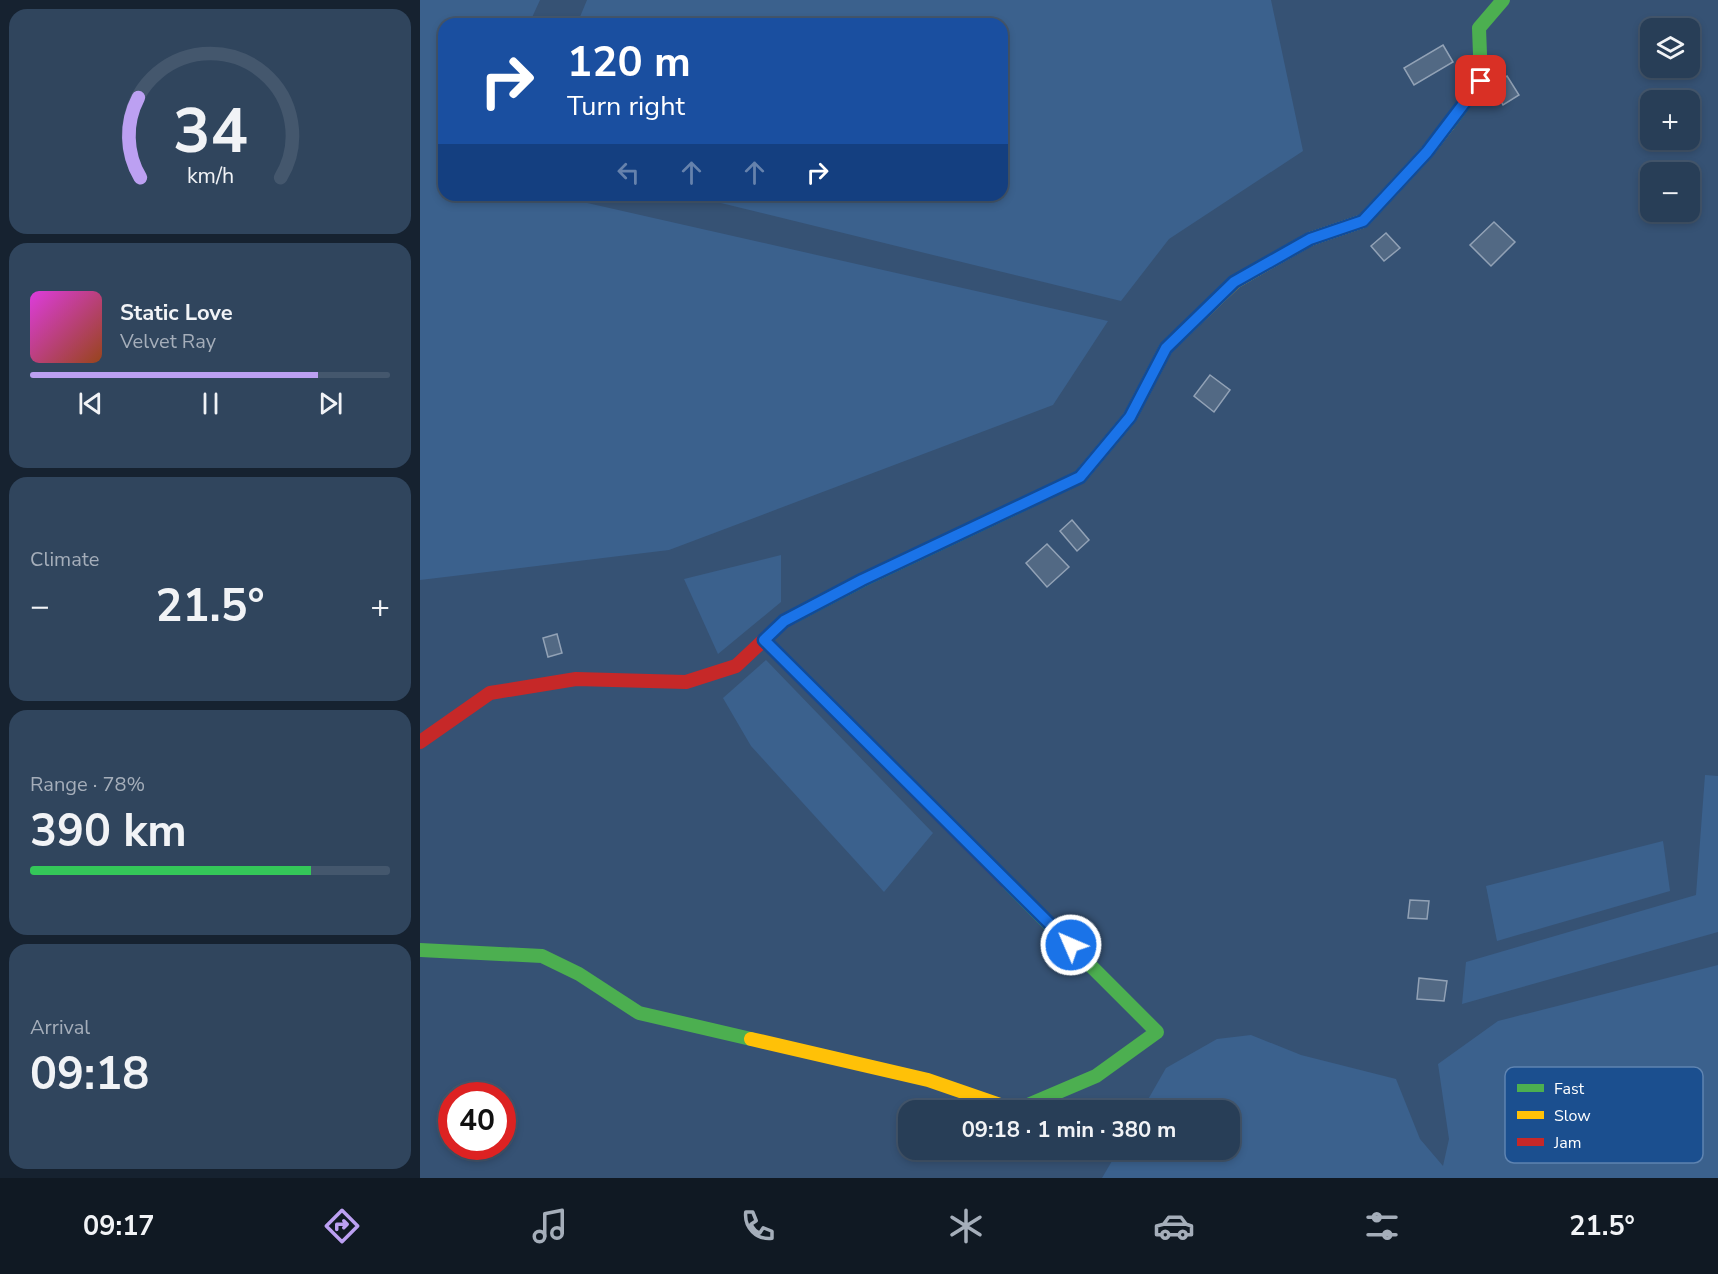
<!DOCTYPE html>
<meta charset="utf-8">
<style>
:root{--surface:#283e57;--page:#30455d;--text:#f1f3f6;--muted:#a5aeba;--line:#44576d;--accent:#bca0f2}
body{margin:0;font-family:"Nunito Sans",sans-serif;background:var(--page);color:var(--text);height:100vh;display:flex;flex-direction:column;font-size:22px;white-space:nowrap}
*{box-sizing:border-box;margin:0}
p{font-size:20px;color:var(--muted)}
.icon{flex:none;width:33px;height:33px;fill:none;stroke:currentColor;stroke-width:2;stroke-linecap:round;stroke-linejoin:round}
.map{position:relative;flex:1;overflow:hidden}
.drawer{display:flex;flex-direction:column;gap:9px;padding:9px;background:#162230;width:420px}
.drawer>*{flex:none}
.top-card{position:absolute;left:18px;top:18px;width:570px;height:183px;border-radius:18px;box-shadow:0 3px 9px #0003,0 0 0 2px var(--line);background:#1a4fa0;color:#fff;overflow:hidden}
.buttons{position:absolute;left:1220px;top:18px;display:grid;gap:12px}
.buttons a{display:grid;place-items:center;width:60px;height:60px;border-radius:12px;background:var(--surface);box-shadow:0 3px 9px #0003,0 0 0 2px var(--line);font-size:30px}
.speed{position:absolute;left:18px;top:1082px;display:flex;gap:12px;font-size:30px;font-weight:700;text-align:center}
.speed>*{display:grid;place-content:center;width:78px;height:78px;border-radius:50%;background:var(--surface);box-shadow:0 3px 9px #0003,0 0 0 2px var(--line);line-height:1}
.speed .limit{border:9px solid #d22;background:#fff;color:#111}
.pin{position:absolute;display:grid;place-items:center;width:51px;height:51px;color:#fff;margin:-26px;border-radius:12px;box-shadow:0 3px 9px #0006}
.me{position:absolute;width:66px;margin:-33px;rotate:315deg;stroke-linejoin:round;filter:drop-shadow(0 0 4px #0008)}
.turn{display:flex;align-items:center;gap:21px;height:126px;padding:0 30px;font-size:27px}
.turn .icon{width:78px;height:78px;stroke-width:2.5}
.turn b{display:block;font-size:42px;line-height:51px}
.lanes{display:flex;align-items:center;height:57px;padding:0 30px;background:#0003;justify-content:center;gap:30px;direction:ltr}
.lanes .off{opacity:.35}
.big{font-size:45px;font-weight:700;line-height:1.1}
.drawer .tile{flex:1;display:flex;flex-direction:column;justify-content:center;gap:9px;min-width:0;padding:0 21px;border-radius:18px;background:var(--page)}
.drawer .dial{align-items:center;gap:0}
.dial svg{height:156px;overflow:visible;fill:none;stroke:var(--line);stroke-width:7;stroke-linecap:round;text-anchor:middle}
.dial text{fill:var(--text);stroke:none}
.song{display:flex;align-items:center;gap:18px}
.cover{width:72px;height:72px;border-radius:9px;background:linear-gradient(135deg,hsl(300 70% 55%),hsl(20 70% 35%))}
.played{height:6px;border-radius:3px;background:linear-gradient(90deg,var(--accent) 80%,var(--line) 80%)}
.keys{display:flex;justify-content:space-around;direction:ltr}
.heat{display:flex;justify-content:space-between;align-items:center;font-size:33px;direction:ltr}
.charge{height:9px;border-radius:4px;background:linear-gradient(90deg,#34c759 78%,var(--line) 0)}
.trip{position:absolute;left:478px;top:1100px;width:342px;height:60px;border-radius:18px;background:var(--surface);box-shadow:0 3px 9px #0003,0 0 0 2px var(--line);font-weight:700;line-height:60px;text-align:center}
.menu{display:flex;height:96px;justify-content:space-around;align-items:center;background:#101923;color:var(--muted)}
.menu .icon{width:42px;height:42px}
.menu .current{color:var(--accent)}
.menu b{font-size:27px;color:var(--text)}
main{display:flex;flex:1;min-height:0}
.map>svg:first-child{display:block}
</style>
<main>
<section class="drawer">
<div class="tile dial"><svg viewBox="0 0 100 80">
<path d="M14 69A42 42 0 1 1 86 69"/>
<path d="M14 69A42 42 0 0 1 13 28" stroke="#bca0f2"/>
<text x="50" y="56" font-size="32" font-weight="700">34</text>
<text x="50" y="72" font-size="11">km/h</text>
</svg></div>
<div class="tile">
<div class="song"><i class="cover"></i><div><b>Static Love</b><p>Velvet Ray</p></div></div>
<div class="played"></div>
<div class="keys"><svg class="icon" aria-label="previous" viewBox="0 0 24 24"><path d="M18 5L8 12l10 7zM5 5v14"/></svg><svg class="icon" aria-label="pause" viewBox="0 0 24 24"><path d="M8 5v14M16 5v14"/></svg><svg class="icon" aria-label="next" viewBox="0 0 24 24"><path d="M6 5l10 7-10 7zM19 5v14"/></svg></div>
</div>
<div class="tile"><p>Climate</p>
<div class="heat"><a>−</a><b class="big">21.5°</b><a>+</a></div>
</div>
<div class="tile"><p>Range · 78%</p><b class="big">390 km</b><div class="charge"></div></div>
<div class="tile"><p>Arrival</p><b class="big">09:18</b></div>
</section>
<div class="map">
<svg width="1298" height="1178" viewBox="0 0 1298 1178">
<rect width="100%" height="100%" fill="#365274"/>
<g fill="#3b618d">
<polygon points="0,0 120,0 109,24 24,24 24,195 132,195 688,321 633,405 249,550 0,580"/>
<polygon points="167,0 851,0 883,151 749,239 701,301 268,195 582,195 582,24 157,24"/>
<polygon points="361,555 361,602 298,654 264,579"/>
<polygon points="346,660 513,833 464,892 331,746 303,698"/>
<polygon points="1285,775 1298,776 1298,932 1042,1004 1046,962 1276,895"/>
<polygon points="1243,841 1250,891 1077,941 1066,886"/>
<polygon points="1298,965 1298,1178 682,1178 699,1149 810,1149 810,1110 722,1110 746,1068 797,1039 831,1035 881,1055 976,1079 1000,1139 1023,1166 1029,1139 1018,1064 1078,1021"/>
</g>
<g fill="#526984" stroke="#92a2b6" stroke-width="1.5">
<polygon points="1023,45 1033,62 994,85 984,68"/>
<polygon points="1087,76 1099,95 1083,105 1072,85"/>
<polygon points="1074,222 1095,242 1071,266 1050,245"/>
<polygon points="966,233 980,248 964,261 951,246"/>
<polygon points="790,375 810,390 794,412 774,396"/>
<polygon points="652,520 669,540 657,551 640,531"/>
<polygon points="627,544 649,567 627,587 606,563"/>
<polygon points="137,634 142,653 128,657 123,638"/>
<polygon points="990,900 1009,901 1007,919 988,918"/>
<polygon points="999,978 1027,981 1024,1001 997,999"/>
</g>
<g fill="none" stroke-linecap="round" stroke-linejoin="round">
<g stroke="#4caf50" stroke-width="14">
<polyline points="1028,125 1061,81 1059,28 1083,0"/>
<polyline points="372,617 443,580 660,477 665,471"/>
<polyline points="588,883 737,1032 676,1076 596,1110"/>
<polyline points="0,950 122,956 159,974 219,1013 331,1039"/>
</g>
<g stroke="#ffc107" stroke-width="14">
<polyline points="665,471 710,417 746,348 815,282 890,239 943,221 1007,152 1028,125"/>
<polyline points="331,1039 508,1080 595,1110"/>
</g>
<g stroke="#c62828" stroke-width="14">
<polyline points="344,640 588,883"/>
<polyline points="0,742 70,693 156,679 266,682 316,666 364,621 372,617"/>
</g>
</g>
<g fill="none" stroke-linecap="round" stroke-linejoin="round">
<g stroke="#114b97" stroke-width="15">
<polyline id="route" points="651,945 344,640 364,621 442,580 660,477 710,417 746,348 814,282 890,239 943,221 1007,152 1061,81"/>
</g>
<use href="#route" stroke="#1a73e8" stroke-width="10"/>
</g>
<rect x="1085" y="1067" width="198" height="96" rx="9" fill="#1b4f8f" stroke="#5f84b1" stroke-width="1.5"/>
<rect x="1097" y="1084" width="27" height="8" fill="#4caf50"/>
<rect x="1097" y="1111" width="27" height="8" fill="#ffc107"/>
<rect x="1097" y="1138" width="27" height="8" fill="#c62828"/>
<g font-size="16" fill="#fff">
<text x="1134" y="1094">Fast</text>
<text x="1134" y="1121">Slow</text>
<text x="1134" y="1148">Jam</text>
</g>
</svg>
<div class="buttons">
<a><svg class="icon" aria-label="layers" viewBox="0 0 24 24"><path d="M12 4l9 5-9 5-9-5zM3 14l9 5 9-5"/></svg></a>
<a>+</a>
<a>−</a>
</div>
<div class="speed"><div class="limit">40</div></div>
<div class="pin" style="left:1061px;top:81px;background:#d93025"><svg class="icon" aria-label="arrive" viewBox="0 0 24 24"><path d="M6 21V4h12l-3 4 3 4H6"/></svg></div>
<svg class="me" style="left:651px;top:945px" viewBox="-20 -20 40 40"><circle r="17" fill="#1a73e8" stroke="#fff" stroke-width="3"/><path d="M0-11L8 9 0 5-8 9z" fill="#fff"/></svg>
<div class="trip">09:18 · 1 min · 380 m</div>
<div class="top-card">
<div class="turn"><svg class="icon" aria-label="right" viewBox="0 0 24 24"><path d="M7 20v-9h11M14 6l5 5-5 5"/></svg><div><b>120 m</b>Turn right</div></div>
<div class="lanes"><svg class="icon off" aria-label="left" viewBox="0 0 24 24"><path d="M17 20v-9H6M10 6l-5 5 5 5"/></svg><svg class="icon off" aria-label="ahead" viewBox="0 0 24 24"><path d="M12 20V5M6 11l6-6 6 6"/></svg><svg class="icon off" aria-label="ahead" viewBox="0 0 24 24"><path d="M12 20V5M6 11l6-6 6 6"/></svg><svg class="icon" aria-label="right" viewBox="0 0 24 24"><path d="M7 20v-9h11M14 6l5 5-5 5"/></svg></div>
</div>
</div>
</main>
<nav class="menu">
<b>09:17</b>
<svg class="icon current" aria-label="directions" viewBox="0 0 24 24"><path d="M12 3l9 9-9 9-9-9zM9 14v-3h6M13 9l2 2-2 2"/></svg>
<svg class="icon" aria-label="music" viewBox="0 0 24 24"><path d="M9 18V5l10-2v13"/><circle cx="6" cy="18" r="3"/><circle cx="16" cy="16" r="3"/></svg>
<svg class="icon" aria-label="phone" viewBox="0 0 24 24"><path d="M5 4h4l2 5-3 2q2 4 5 5l2-3 5 2v4C11 20 4 13 5 4z"/></svg>
<svg class="icon" aria-label="climate" viewBox="0 0 24 24"><path d="M12 3v18M4 7l16 10M4 17L20 7"/></svg>
<svg class="icon" aria-label="car" viewBox="0 0 24 24"><path d="M5 17H2v-5l4-1 3-4h7l3 4 3 1v5h-3M9 17h6M6 11h13"/><circle cx="7" cy="17" r="2"/><circle cx="17" cy="17" r="2"/></svg>
<svg class="icon" aria-label="filters" viewBox="0 0 24 24"><path d="M4 7h16M4 17h16"/><circle cx="9" cy="7" r="2"/><circle cx="15" cy="17" r="2"/></svg>
<b>21.5°</b>
</nav>
